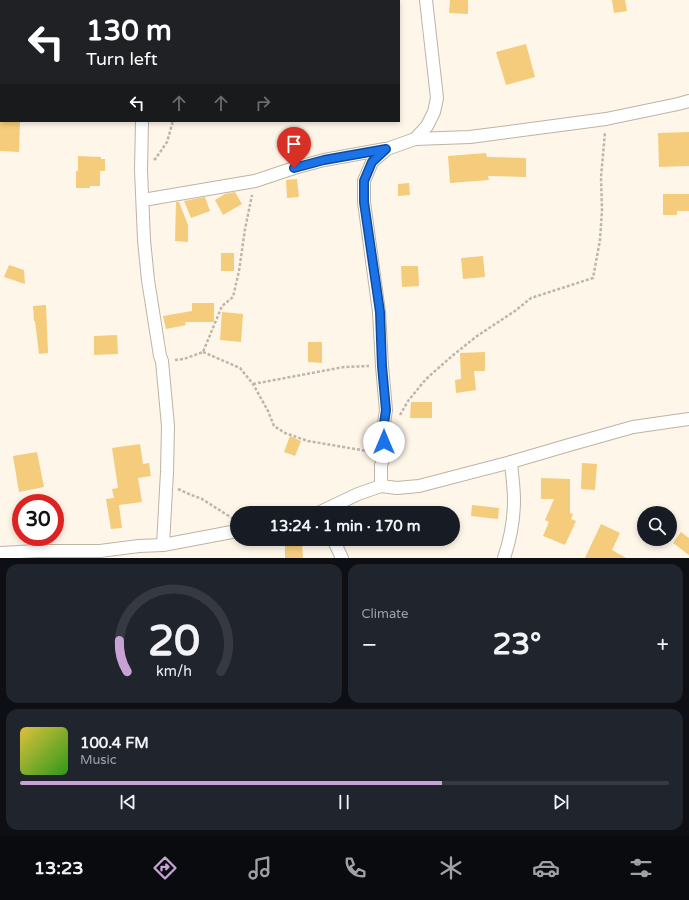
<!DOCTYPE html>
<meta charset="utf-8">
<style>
:root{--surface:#171b24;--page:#20242c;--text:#f1f3f6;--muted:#9ea1a6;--line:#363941;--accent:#c8a2d5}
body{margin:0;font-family:"Varela Round",sans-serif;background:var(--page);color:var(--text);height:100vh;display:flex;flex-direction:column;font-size:15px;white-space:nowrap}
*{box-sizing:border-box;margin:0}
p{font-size:13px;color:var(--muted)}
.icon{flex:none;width:22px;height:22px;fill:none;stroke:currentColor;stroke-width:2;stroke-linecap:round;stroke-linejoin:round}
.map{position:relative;height:558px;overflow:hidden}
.drawer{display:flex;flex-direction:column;gap:6px;padding:6px;background:#0d0f14;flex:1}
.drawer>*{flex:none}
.banner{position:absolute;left:0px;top:0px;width:400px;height:122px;box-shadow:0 2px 6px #0003;background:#202124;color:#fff;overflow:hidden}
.fabs{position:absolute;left:637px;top:506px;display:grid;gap:8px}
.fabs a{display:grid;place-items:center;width:40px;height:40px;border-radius:50%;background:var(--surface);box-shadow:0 2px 6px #0003;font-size:20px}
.speed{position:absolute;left:12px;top:494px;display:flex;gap:8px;font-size:20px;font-weight:700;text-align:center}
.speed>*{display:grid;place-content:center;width:52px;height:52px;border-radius:50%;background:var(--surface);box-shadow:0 2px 6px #0003;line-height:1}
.speed .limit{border:6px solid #d22;background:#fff;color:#111}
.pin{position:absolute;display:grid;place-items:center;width:34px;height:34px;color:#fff;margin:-41px -17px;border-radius:50% 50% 50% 0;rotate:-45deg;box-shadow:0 0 4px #0007}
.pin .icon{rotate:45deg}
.me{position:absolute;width:44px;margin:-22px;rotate:0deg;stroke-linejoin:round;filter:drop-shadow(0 0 3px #0008)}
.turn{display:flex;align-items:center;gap:14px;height:84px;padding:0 20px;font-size:18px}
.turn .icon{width:52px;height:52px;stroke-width:2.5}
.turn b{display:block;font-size:28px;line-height:34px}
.lanes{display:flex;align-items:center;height:38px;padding:0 20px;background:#0003;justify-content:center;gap:20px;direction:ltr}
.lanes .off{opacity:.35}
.big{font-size:30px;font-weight:700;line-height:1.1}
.drawer .card{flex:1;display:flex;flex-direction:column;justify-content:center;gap:6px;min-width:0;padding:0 14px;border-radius:12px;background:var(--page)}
.drawer .dial{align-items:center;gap:0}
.dial svg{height:104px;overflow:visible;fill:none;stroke:var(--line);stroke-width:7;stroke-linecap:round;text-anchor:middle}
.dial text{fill:var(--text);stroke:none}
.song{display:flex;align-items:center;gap:12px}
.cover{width:48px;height:48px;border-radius:6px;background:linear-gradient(135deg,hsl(50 70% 55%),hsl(110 70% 35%))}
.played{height:4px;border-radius:2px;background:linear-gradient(90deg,var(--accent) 65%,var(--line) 65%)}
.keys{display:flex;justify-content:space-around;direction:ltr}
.heat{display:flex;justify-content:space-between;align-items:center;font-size:22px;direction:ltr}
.drawer .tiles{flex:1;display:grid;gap:6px;grid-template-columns:1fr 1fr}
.card:last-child{grid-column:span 2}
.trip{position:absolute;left:230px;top:506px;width:230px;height:40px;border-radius:20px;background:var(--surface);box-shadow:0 2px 6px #0003;font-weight:700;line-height:40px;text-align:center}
.dock{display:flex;height:64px;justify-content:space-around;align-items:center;background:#090b0e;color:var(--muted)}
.dock .icon{width:28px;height:28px}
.dock .on{color:var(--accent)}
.dock b{font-size:18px;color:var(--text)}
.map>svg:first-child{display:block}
</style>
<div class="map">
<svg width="689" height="558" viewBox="0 0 689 558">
<rect width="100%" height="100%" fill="#fef6e9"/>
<g fill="#f4cc7b">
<polygon points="450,0 468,0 468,14 449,13"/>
<polygon points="612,0 625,0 627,11 614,13"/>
<polygon points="526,44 535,77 506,85 496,52"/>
<polygon points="0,121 20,121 19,152 0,151"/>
<polygon points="689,132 689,166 659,167 658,133"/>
<polygon points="486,153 487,157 526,158 526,177 488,176 489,180 450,183 448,156"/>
<polygon points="78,156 101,157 101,159 105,159 105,171 100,171 100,186 90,186 90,188 76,188 76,171 78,171"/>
<polygon points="297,179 299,197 287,198 286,180"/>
<polygon points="409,183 410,195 398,196 398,184"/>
<polygon points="235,192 242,204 223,215 215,200 225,194"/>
<polygon points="663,194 689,194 689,211 677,211 677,215 663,215"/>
<polygon points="205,197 210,211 191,218 184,201"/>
<polygon points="176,202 179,202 188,225 188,242 175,241"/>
<rect x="221" y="253" width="13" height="18"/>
<polygon points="483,256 485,277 463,279 461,258"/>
<polygon points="9,265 24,270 25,284 4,277"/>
<polygon points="401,266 418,266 419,286 402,287"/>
<polygon points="192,303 214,303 214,322 185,322 186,325 166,329 163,316 192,311"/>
<polygon points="46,305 48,353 39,354 35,321 34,321 33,306"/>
<polygon points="222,312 243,314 241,342 220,340"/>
<polygon points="117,335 118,354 94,355 94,336"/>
<polygon points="308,342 322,342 322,363 308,362"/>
<polygon points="485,352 485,371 474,371 476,390 456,393 455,380 461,379 460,353"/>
<polygon points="411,402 432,402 432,418 410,418"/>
<polygon points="290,436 301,441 295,456 284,452"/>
<polygon points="140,444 143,464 149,463 151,476 138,478 142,502 119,505 122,528 111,529 106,499 114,498 112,489 118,488 112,448"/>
<polygon points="37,452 44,487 19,492 13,456"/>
<polygon points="582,463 597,464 595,490 581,489"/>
<polygon points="541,478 570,479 570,513 573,514 571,519 576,521 565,545 543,536 549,522 545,520 554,499 541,499"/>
<polygon points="472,505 499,508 498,519 471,516"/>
<polygon points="601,524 620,533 612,550 626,558 585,558"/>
<polygon points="681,532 689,538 689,555 673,543"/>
<polygon points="285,544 302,544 303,558 285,558"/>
</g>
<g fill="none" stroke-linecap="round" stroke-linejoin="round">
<g stroke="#bcb4a4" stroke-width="14">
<g id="street">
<polyline points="155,1 156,0"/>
<polyline points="142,121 141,170 144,240 148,280 160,356 162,361 168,426 167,472 163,545"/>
<polyline points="415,139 470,137 606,119 678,104 689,101"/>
<polyline points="143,200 255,181 294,168 324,160 385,149"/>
<polyline points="381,486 381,465 385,454 383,430 386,410 382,366 379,312 364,202 364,181 372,162 387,149 415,139 427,126 434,112 437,98 426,0"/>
<polyline points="318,513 358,494 381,486 397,488 419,486 511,462 569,445 633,427 689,419"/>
<polyline points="333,539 342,558"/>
<polyline points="0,553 37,551 100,551 139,546 163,545 237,531"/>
<path d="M504,558C510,540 514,519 514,500C514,487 512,475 511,462"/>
</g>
</g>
<g stroke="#bdb6ab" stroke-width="2.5" stroke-dasharray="3 2" stroke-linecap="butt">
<polyline points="309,1 309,0"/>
<polyline points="0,61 1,61"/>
<polyline points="154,160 156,158 167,142 173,121"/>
<polyline points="203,352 240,368 253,384 268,411 274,426 285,433 308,441 373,452"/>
<polyline points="175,360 184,359 203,352 222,306 233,297 239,271 245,229 252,195"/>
<polyline points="253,384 344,367 369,366"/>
<polyline points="400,415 408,401 426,379 452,356 477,336 515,311 531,298 593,278 600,240 602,210 601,177 605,132"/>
<polyline points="178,489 189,494 202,499 232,518"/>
</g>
<use href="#street" stroke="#fff" stroke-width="12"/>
</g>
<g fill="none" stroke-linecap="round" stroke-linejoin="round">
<g stroke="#114b97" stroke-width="10">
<polyline id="route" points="294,168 324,160 386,149 372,162 364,181 364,202 380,312 382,366 386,410 383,430 384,442"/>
</g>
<use href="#route" stroke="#1a73e8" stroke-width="7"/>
</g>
</svg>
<div class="fabs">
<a><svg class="icon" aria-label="search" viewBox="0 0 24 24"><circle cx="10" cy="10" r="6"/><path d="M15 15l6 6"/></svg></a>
</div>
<div class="speed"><div class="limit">30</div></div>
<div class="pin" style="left:294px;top:168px;background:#d93025"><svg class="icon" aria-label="arrive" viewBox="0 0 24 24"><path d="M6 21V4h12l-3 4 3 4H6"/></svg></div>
<svg class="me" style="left:384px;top:442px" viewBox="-20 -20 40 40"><circle r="19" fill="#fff"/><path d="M0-13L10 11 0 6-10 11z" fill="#1a73e8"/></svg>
<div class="trip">13:24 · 1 min · 170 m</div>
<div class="banner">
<div class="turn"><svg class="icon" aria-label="left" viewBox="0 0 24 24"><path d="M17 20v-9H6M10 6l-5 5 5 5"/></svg><div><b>130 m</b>Turn left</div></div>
<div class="lanes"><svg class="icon" aria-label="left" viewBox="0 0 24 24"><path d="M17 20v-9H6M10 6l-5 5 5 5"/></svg><svg class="icon off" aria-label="ahead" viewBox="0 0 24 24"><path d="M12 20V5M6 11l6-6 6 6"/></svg><svg class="icon off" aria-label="ahead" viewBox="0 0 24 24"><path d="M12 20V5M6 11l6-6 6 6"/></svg><svg class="icon off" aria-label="right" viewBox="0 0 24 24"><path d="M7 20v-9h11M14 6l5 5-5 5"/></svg></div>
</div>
</div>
<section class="drawer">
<div class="tiles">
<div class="card dial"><svg viewBox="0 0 100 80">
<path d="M14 69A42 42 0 1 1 86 69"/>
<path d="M14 69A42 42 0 0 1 8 45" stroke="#c8a2d5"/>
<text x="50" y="56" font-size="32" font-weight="700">20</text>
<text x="50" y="72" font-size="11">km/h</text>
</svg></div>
<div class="card"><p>Climate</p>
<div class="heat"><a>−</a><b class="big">23°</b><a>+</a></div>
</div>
<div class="card">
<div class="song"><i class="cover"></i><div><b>100.4 FM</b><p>Music</p></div></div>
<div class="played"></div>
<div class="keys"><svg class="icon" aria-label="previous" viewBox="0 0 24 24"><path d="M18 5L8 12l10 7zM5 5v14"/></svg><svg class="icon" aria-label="pause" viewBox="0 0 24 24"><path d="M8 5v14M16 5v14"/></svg><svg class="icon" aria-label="next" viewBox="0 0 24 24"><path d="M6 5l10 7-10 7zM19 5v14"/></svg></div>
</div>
</div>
</section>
<nav class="dock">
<b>13:23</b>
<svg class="icon on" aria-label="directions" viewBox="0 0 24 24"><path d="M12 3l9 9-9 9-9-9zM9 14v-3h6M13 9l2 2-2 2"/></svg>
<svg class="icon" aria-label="music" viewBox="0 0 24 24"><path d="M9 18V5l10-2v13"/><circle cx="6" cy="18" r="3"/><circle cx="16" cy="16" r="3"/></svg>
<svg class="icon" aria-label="phone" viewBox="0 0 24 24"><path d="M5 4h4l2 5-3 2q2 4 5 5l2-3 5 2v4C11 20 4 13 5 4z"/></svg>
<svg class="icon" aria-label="climate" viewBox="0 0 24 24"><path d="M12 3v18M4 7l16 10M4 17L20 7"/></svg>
<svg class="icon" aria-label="car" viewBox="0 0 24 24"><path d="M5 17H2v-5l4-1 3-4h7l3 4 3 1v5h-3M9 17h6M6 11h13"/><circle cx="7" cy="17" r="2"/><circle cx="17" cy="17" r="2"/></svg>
<svg class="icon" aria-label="filters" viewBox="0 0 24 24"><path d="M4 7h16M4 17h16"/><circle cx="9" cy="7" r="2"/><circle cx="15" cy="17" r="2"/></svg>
</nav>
